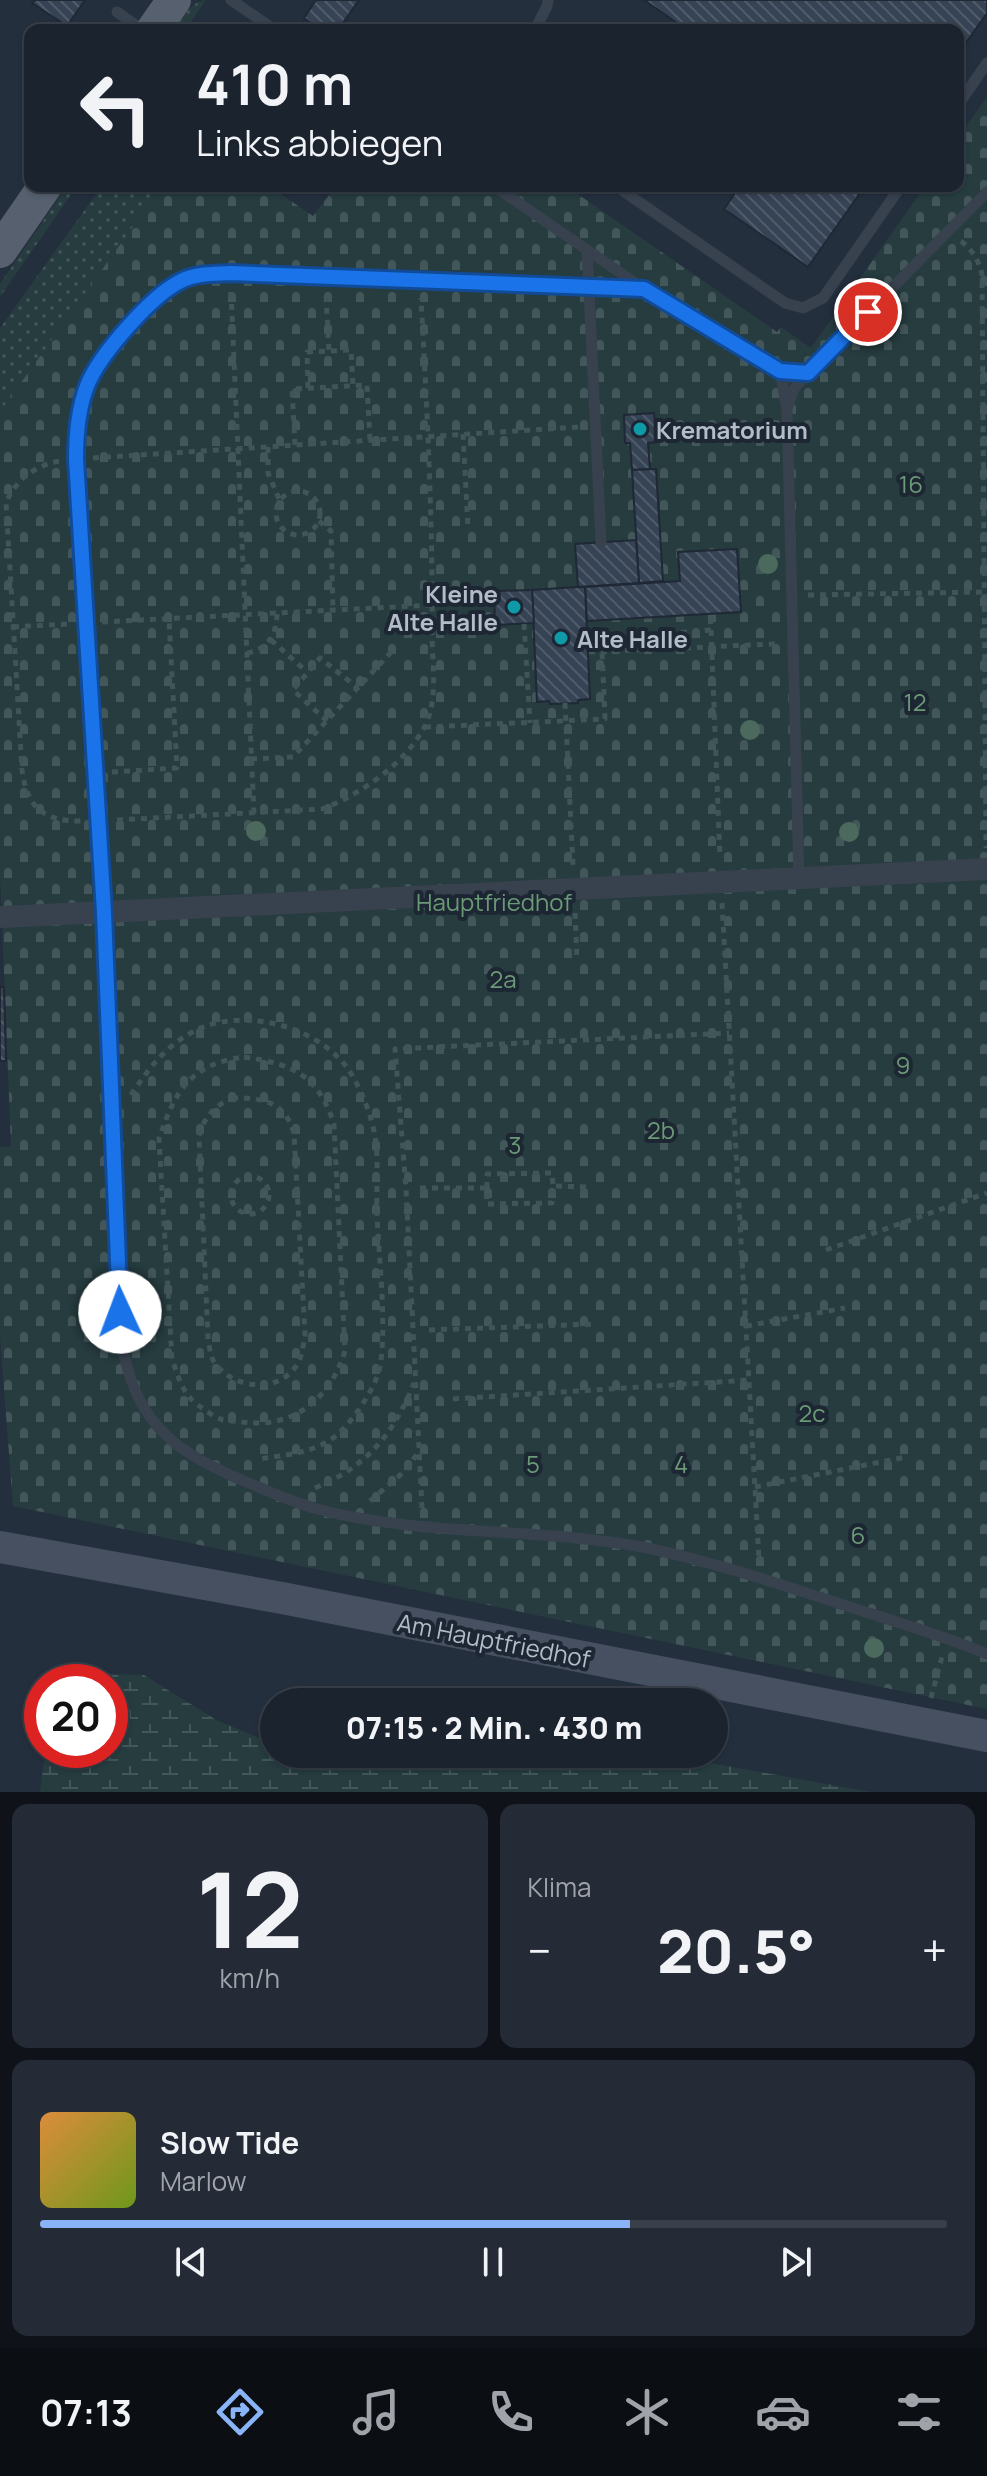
<!DOCTYPE html>
<html lang="de">
<meta charset="utf-8">
<style>
:root{--surface:#1b232e;--page:#242b36;--text:#f1f3f6;--muted:#a0a4aa;--line:#39404a;--accent:#8ab4f8}
body{margin:0;font-family:Manrope,sans-serif;background:var(--page);color:var(--text);height:100vh;display:flex;flex-direction:column;font-size:30px;white-space:nowrap}
*{box-sizing:border-box;margin:0}
p{font-size:26px;color:var(--muted)}
.icon{flex:none;width:44px;height:44px;fill:none;stroke:currentColor;stroke-width:2;stroke-linecap:round;stroke-linejoin:round}
.map{position:relative;height:1792px;overflow:hidden}
.side{display:flex;flex-direction:column;gap:12px;padding:12px;background:#0f1319;flex:1}
.side>*{flex:none}
.hud{position:absolute;left:24px;top:24px;width:940px;height:168px;border-radius:16px;box-shadow:0 2px 6px #0004,0 0 0 2px var(--line);background:#1b232e;color:var(--text);overflow:hidden}
.speed{position:absolute;left:24px;top:1664px;display:flex;gap:16px;font-size:40px;font-weight:700;text-align:center}
.speed>*{display:grid;place-content:center;width:104px;height:104px;border-radius:50%;background:var(--surface);box-shadow:0 2px 6px #0004,0 0 0 2px var(--line);line-height:1}
.speed .limit{border:12px solid #d22;background:#fff;color:#111}
.pin{position:absolute;display:grid;place-items:center;width:68px;height:68px;color:#fff;margin:-34px;border:4px solid #fff;border-radius:50%;box-shadow:0 2px 8px #0007}
.me{position:absolute;width:88px;margin:-44px;rotate:358deg;stroke-linejoin:round;filter:drop-shadow(0 0 6px #0008)}
.turn{display:flex;align-items:center;gap:28px;height:168px;padding:0 40px;font-size:36px}
.turn .icon{width:104px;height:104px;stroke-width:2.5}
.turn b{display:block;font-size:56px;line-height:68px}
.big{font-size:60px;font-weight:800;line-height:1.1}
.side .card{flex:1;display:flex;flex-direction:column;justify-content:center;gap:12px;min-width:0;padding:0 28px;border-radius:16px;background:var(--page)}
.side .dial{align-items:center;gap:0}
.dial b{font-size:104px;line-height:1}
.song{display:flex;align-items:center;gap:24px}
.cover{width:96px;height:96px;border-radius:12px;background:linear-gradient(135deg,hsl(30 70% 55%),hsl(80 70% 35%))}
.played{height:8px;border-radius:4px;background:linear-gradient(90deg,var(--accent) 65%,var(--line) 65%)}
.keys{display:flex;justify-content:space-around;direction:ltr}
.heat{display:flex;justify-content:space-between;align-items:center;font-size:44px;direction:ltr}
.side .tiles{flex:1;display:grid;gap:12px;grid-template-columns:1fr 1fr}
.card:last-child{grid-column:span 2}
.trip{position:absolute;left:260px;top:1688px;width:468px;height:80px;border-radius:40px;background:var(--surface);box-shadow:0 2px 6px #0004,0 0 0 2px var(--line);font-weight:800;line-height:80px;text-align:center}
.menu{display:flex;height:128px;justify-content:space-around;align-items:center;background:#0b0e12;color:var(--muted)}
.menu .icon{width:56px;height:56px}
.menu .selected{color:var(--accent)}
.menu b{font-size:36px;color:var(--text)}
.map>svg:first-child{display:block}
</style>
<div class="map">
<svg width="987" height="1792" viewBox="0 0 987 1792">
<defs>
<pattern id="grass-dots" width="8" height="8" patternUnits="userSpaceOnUse" patternTransform="scale(2)"><rect width="8" height="8" fill="#263c3f"/><path d="M2 2h.1M6 6h.1" fill="none" stroke="#435659" stroke-width="1.8" stroke-linecap="round"/></pattern>
<pattern id="wetland-marsh" width="20" height="14" patternUnits="userSpaceOnUse" patternTransform="scale(2)"><rect width="20" height="14" fill="#263c3f"/><path d="M1 5h8M5 5V1M11 12h8M15 12V8" fill="none" stroke="#435659"/></pattern>
<pattern id="cemetery-stones" width="16" height="16" patternUnits="userSpaceOnUse" patternTransform="scale(2)"><rect width="16" height="16" fill="#263c3f"/><path d="M2 7V4a2 2 0 0 1 4 0v3zM10 15v-3a2 2 0 0 1 4 0v3z" fill="#435659"/></pattern>
<pattern id="building-back-hatch" width="6" height="6" patternUnits="userSpaceOnUse" patternTransform="scale(2)"><rect width="6" height="6" fill="#364354"/><path d="M-1 5l2 2M0 0l6 6M5-1l2 2" fill="none" stroke="#515c6b"/></pattern>
</defs>
<rect width="100%" height="100%" fill="#242f3e"/>
<g fill="url(#grass-dots)">
<path d="M206,0L185,30H174C183,18 190,2 206,0Z"/>
<polygon points="67,186 77,186 0,297 0,284"/>
<polygon points="102,186 162,186 0,412 0,328"/>
</g>
<polygon fill="url(#wetland-marsh)" points="107,1674 144,1675 218,1721 274,1744 274,1754 661,1754 871,1792 40,1792 45,1750 110,1750 110,1682 90,1682"/>
<polygon fill="url(#cemetery-stones)" points="987,97 987,1709 13,1506 0,1337 0,1147 11,1146 0,875 0,412 162,186 269,186 313,216 336,186 566,186 777,332 781,327 811,348 925,186 958,186 958,138"/>
<g fill="url(#building-back-hatch)" stroke="#1f2835" stroke-width="2">
<polygon points="35,0 85,0 67,26 32,3"/>
<polygon points="316,0 359,0 338,30 321,30 304,18"/>
<polygon points="644,0 987,0 987,13 958,54 958,30 687,30"/>
<polygon points="740,186 865,186 808,267 724,209"/>
<polygon points="654,413 657,442 648,443 650,469 632,470 630,443 625,443 624,415"/>
<polygon points="656,469 663,581 639,583 632,470"/>
<polygon points="636,540 639,583 578,587 575,544"/>
<polygon points="737,549 741,612 587,621 585,587 680,581 678,552"/>
<polygon points="578,587 585,587 590,699 578,700 578,703 550,704 549,701 537,702 532,590"/>
<polygon points="532,590 534,623 495,625 494,591"/>
<polygon points="0,987 4,987 6,1061 0,1061"/>
</g>
<g fill="none" stroke-linecap="round" stroke-linejoin="round">
<g stroke="#3f5557" stroke-width="5" stroke-dasharray="6 6" stroke-linecap="butt">
<path d="M961,241C973,251 978,259 982,274L986,848"/>
<polyline points="231,292 254,814"/>
<polyline points="326,296 329,351"/>
<polyline points="308,388 307,352 351,350 353,386"/>
<polyline points="463,434 468,528"/>
<polyline points="295,445 292,389 367,385 370,440"/>
<polyline points="268,447 268,473 280,501"/>
<polyline points="93,458 578,427"/>
<path d="M59,461C35,466 15,480 6,503L22,770C27,808 44,822 83,821"/>
<circle cx="298" cy="513" r="22"/>
<polyline points="319,521 331,531 333,610"/>
<polyline points="808,595 986,592"/>
<polyline points="102,622 432,605"/>
<polyline points="524,624 530,723"/>
<polyline points="13,627 68,624"/>
<polyline points="711,630 720,858"/>
<polyline points="271,640 307,672"/>
<polyline points="648,650 648,635 711,630 710,614"/>
<polyline points="589,652 776,644"/>
<path d="M247,653C268,650 277,633 277,613"/>
<polyline points="565,703 573,867"/>
<polyline points="327,721 293,690 320,658 358,688"/>
<polyline points="425,727 605,719 602,651"/>
<polyline points="251,759 293,757 395,648"/>
<polyline points="112,772 177,768 169,619"/>
<path d="M117,820L322,809C360,795 404,764 424,728C439,700 432,662 432,632C433,521 427,409 421,298"/>
<polyline points="722,903 759,1560"/>
<polyline points="575,913 577,959"/>
<path d="M244,1057C293,1064 318,1075 334,1124L345,1351C330,1399 294,1429 242,1422C236,1421 228,1421 223,1420C214,1417 198,1406 191,1399C181,1388 177,1373 172,1359L159,1139C175,1090 191,1064 244,1057Z"/>
<path d="M131,1095C147,1071 163,1049 189,1034C236,1005 316,1024 348,1069C361,1088 371,1114 375,1136C379,1161 376,1190 377,1215C379,1260 387,1324 380,1367C376,1387 353,1421 338,1434C316,1453 286,1455 258,1459"/>
<path d="M232,1098C262,1097 286,1102 294,1134L305,1334C303,1347 302,1360 293,1370C272,1394 231,1387 214,1362C210,1355 209,1344 208,1337L199,1137C204,1117 213,1107 232,1098Z"/>
<circle cx="250" cy="1195" r="19"/>
<polyline points="420,1188 487,1188 487,1204 552,1203 553,1186 589,1187"/>
<polyline points="487,1188 487,1174 552,1173 553,1186"/>
<polyline points="826,1250 987,1193"/>
<polyline points="746,1326 845,1308"/>
<polyline points="429,1330 596,1324"/>
<polyline points="453,1399 750,1380"/>
<polyline points="755,1487 906,1457"/>
<path d="M315,1488C366,1467 394,1434 414,1383"/>
<polyline points="370,1501 406,1470 419,1451"/>
<polyline points="422,1508 406,1189 395,1049 729,1033"/>
<polyline points="931,1698 942,1657"/>
</g>
<g stroke="#38414e" stroke-width="11">
<polyline points="231,0 275,30"/>
<polyline points="117,12 143,30"/>
<polyline points="535,30 547,6 548,0"/>
<polyline points="958,105 987,63"/>
<polyline points="494,186 644,289 780,371 808,373"/>
<polyline points="616,186 785,303 803,308 823,298 901,186"/>
<polyline points="587,250 601,542"/>
<path d="M644,289L230,273C214,274 196,273 181,281C152,295 99,355 87,386C78,409 76,434 76,459L104,912L121,1339C126,1367 133,1393 150,1417C173,1449 209,1466 244,1481C268,1491 292,1502 317,1509C424,1537 539,1527 647,1548C714,1562 779,1584 844,1605C892,1621 940,1634 987,1654"/>
<polyline points="780,371 787,410 799,878"/>
<polyline points="788,406 794,389 808,373 987,192"/>
</g>
<polyline stroke="#38414e" stroke-width="22" points="2,917 987,869"/>
<polyline stroke="#465061" stroke-width="32" points="0,1547 282,1598 987,1736"/>
<g stroke="#56606e" stroke-width="34">
<polyline points="153,30 174,0"/>
<polyline points="0,251 45,186"/>
</g>
</g>
<g fill="#4b6a5d">
<circle cx="768" cy="564" r="10"/>
<circle cx="750" cy="730" r="10"/>
<circle cx="256" cy="831" r="10"/>
<circle cx="849" cy="832" r="10"/>
<circle cx="874" cy="1648" r="10"/>
</g>
<g fill="none" stroke-linecap="round" stroke-linejoin="round">
<g stroke="#114b97" stroke-width="20">
<path id="route" d="M120,1312L104,912L76,459C76,434 78,409 87,386C99,355 152,295 181,281C196,273 214,274 230,273L644,289L780,371L808,373L868,312"/>
</g>
<use href="#route" stroke="#1a73e8" stroke-width="14"/>
</g>
<g fill="#0f9aa8" stroke="#1d2633" stroke-width="3">
<circle cx="640" cy="429" r="8"/>
<circle cx="514" cy="607" r="8"/>
<circle cx="561" cy="638" r="8"/>
</g>
<g text-anchor="middle" dominant-baseline="central" stroke-width="8" stroke-linejoin="round" paint-order="stroke">
<g font-size="24" font-weight="bold" fill="#b4bcc9" stroke="#1d2633" text-anchor="start">
<text x="656" y="429">Krematorium</text>
<text x="498" y="593" text-anchor="end">Kleine<tspan x="498" dy="28">Alte Halle</tspan></text>
<text x="577" y="638">Alte Halle</text>
</g>
<g font-size="24" fill="#6b9a76" stroke="#1d2633">
<text x="911" y="483">16</text>
<text x="915" y="701">12</text>
<text x="494" y="901">Hauptfriedhof</text>
<text x="503" y="978">2a</text>
<text x="903" y="1064">9</text>
<text x="661" y="1129">2b</text>
<text x="515" y="1144">3</text>
<text x="812" y="1412">2c</text>
<text x="533" y="1463">5</text>
<text x="681" y="1463">4</text>
<text x="858" y="1534">6</text>
</g>
<g font-size="24" fill="#b4bcc9" stroke="#1d2633">
<text transform="translate(494 1640) rotate(11)">Am Hauptfriedhof</text>
</g>
</g>
</svg>
<div class="speed"><div class="limit">20</div></div>
<div class="pin" style="left:868px;top:312px;background:#d93025"><svg class="icon" aria-label="arrive" viewBox="0 0 24 24"><path d="M6 21V4h12l-3 4 3 4H6"/></svg></div>
<svg class="me" style="left:120px;top:1312px" viewBox="-20 -20 40 40"><circle r="19" fill="#fff"/><path d="M0-13L10 11 0 6-10 11z" fill="#1a73e8"/></svg>
<div class="trip">07:15 · 2 Min. · 430 m</div>
<div class="hud">
<div class="turn"><svg class="icon" aria-label="left" viewBox="0 0 24 24"><path d="M17 20v-9H6M10 6l-5 5 5 5"/></svg><div><b>410 m</b>Links abbiegen</div></div>
</div>
</div>
<section class="side">
<div class="tiles">
<div class="card dial"><b>12</b><p>km/h</p></div>
<div class="card"><p>Klima</p>
<div class="heat"><a>−</a><b class="big">20.5°</b><a>+</a></div>
</div>
<div class="card">
<div class="song"><i class="cover"></i><div><b>Slow Tide</b><p>Marlow</p></div></div>
<div class="played"></div>
<div class="keys"><svg class="icon" aria-label="previous" viewBox="0 0 24 24"><path d="M18 5L8 12l10 7zM5 5v14"/></svg><svg class="icon" aria-label="pause" viewBox="0 0 24 24"><path d="M8 5v14M16 5v14"/></svg><svg class="icon" aria-label="next" viewBox="0 0 24 24"><path d="M6 5l10 7-10 7zM19 5v14"/></svg></div>
</div>
</div>
</section>
<nav class="menu">
<b>07:13</b>
<svg class="icon selected" aria-label="directions" viewBox="0 0 24 24"><path d="M12 3l9 9-9 9-9-9zM9 14v-3h6M13 9l2 2-2 2"/></svg>
<svg class="icon" aria-label="music" viewBox="0 0 24 24"><path d="M9 18V5l10-2v13"/><circle cx="6" cy="18" r="3"/><circle cx="16" cy="16" r="3"/></svg>
<svg class="icon" aria-label="phone" viewBox="0 0 24 24"><path d="M5 4h4l2 5-3 2q2 4 5 5l2-3 5 2v4C11 20 4 13 5 4z"/></svg>
<svg class="icon" aria-label="climate" viewBox="0 0 24 24"><path d="M12 3v18M4 7l16 10M4 17L20 7"/></svg>
<svg class="icon" aria-label="car" viewBox="0 0 24 24"><path d="M5 17H2v-5l4-1 3-4h7l3 4 3 1v5h-3M9 17h6M6 11h13"/><circle cx="7" cy="17" r="2"/><circle cx="17" cy="17" r="2"/></svg>
<svg class="icon" aria-label="filters" viewBox="0 0 24 24"><path d="M4 7h16M4 17h16"/><circle cx="9" cy="7" r="2"/><circle cx="15" cy="17" r="2"/></svg>
</nav>
